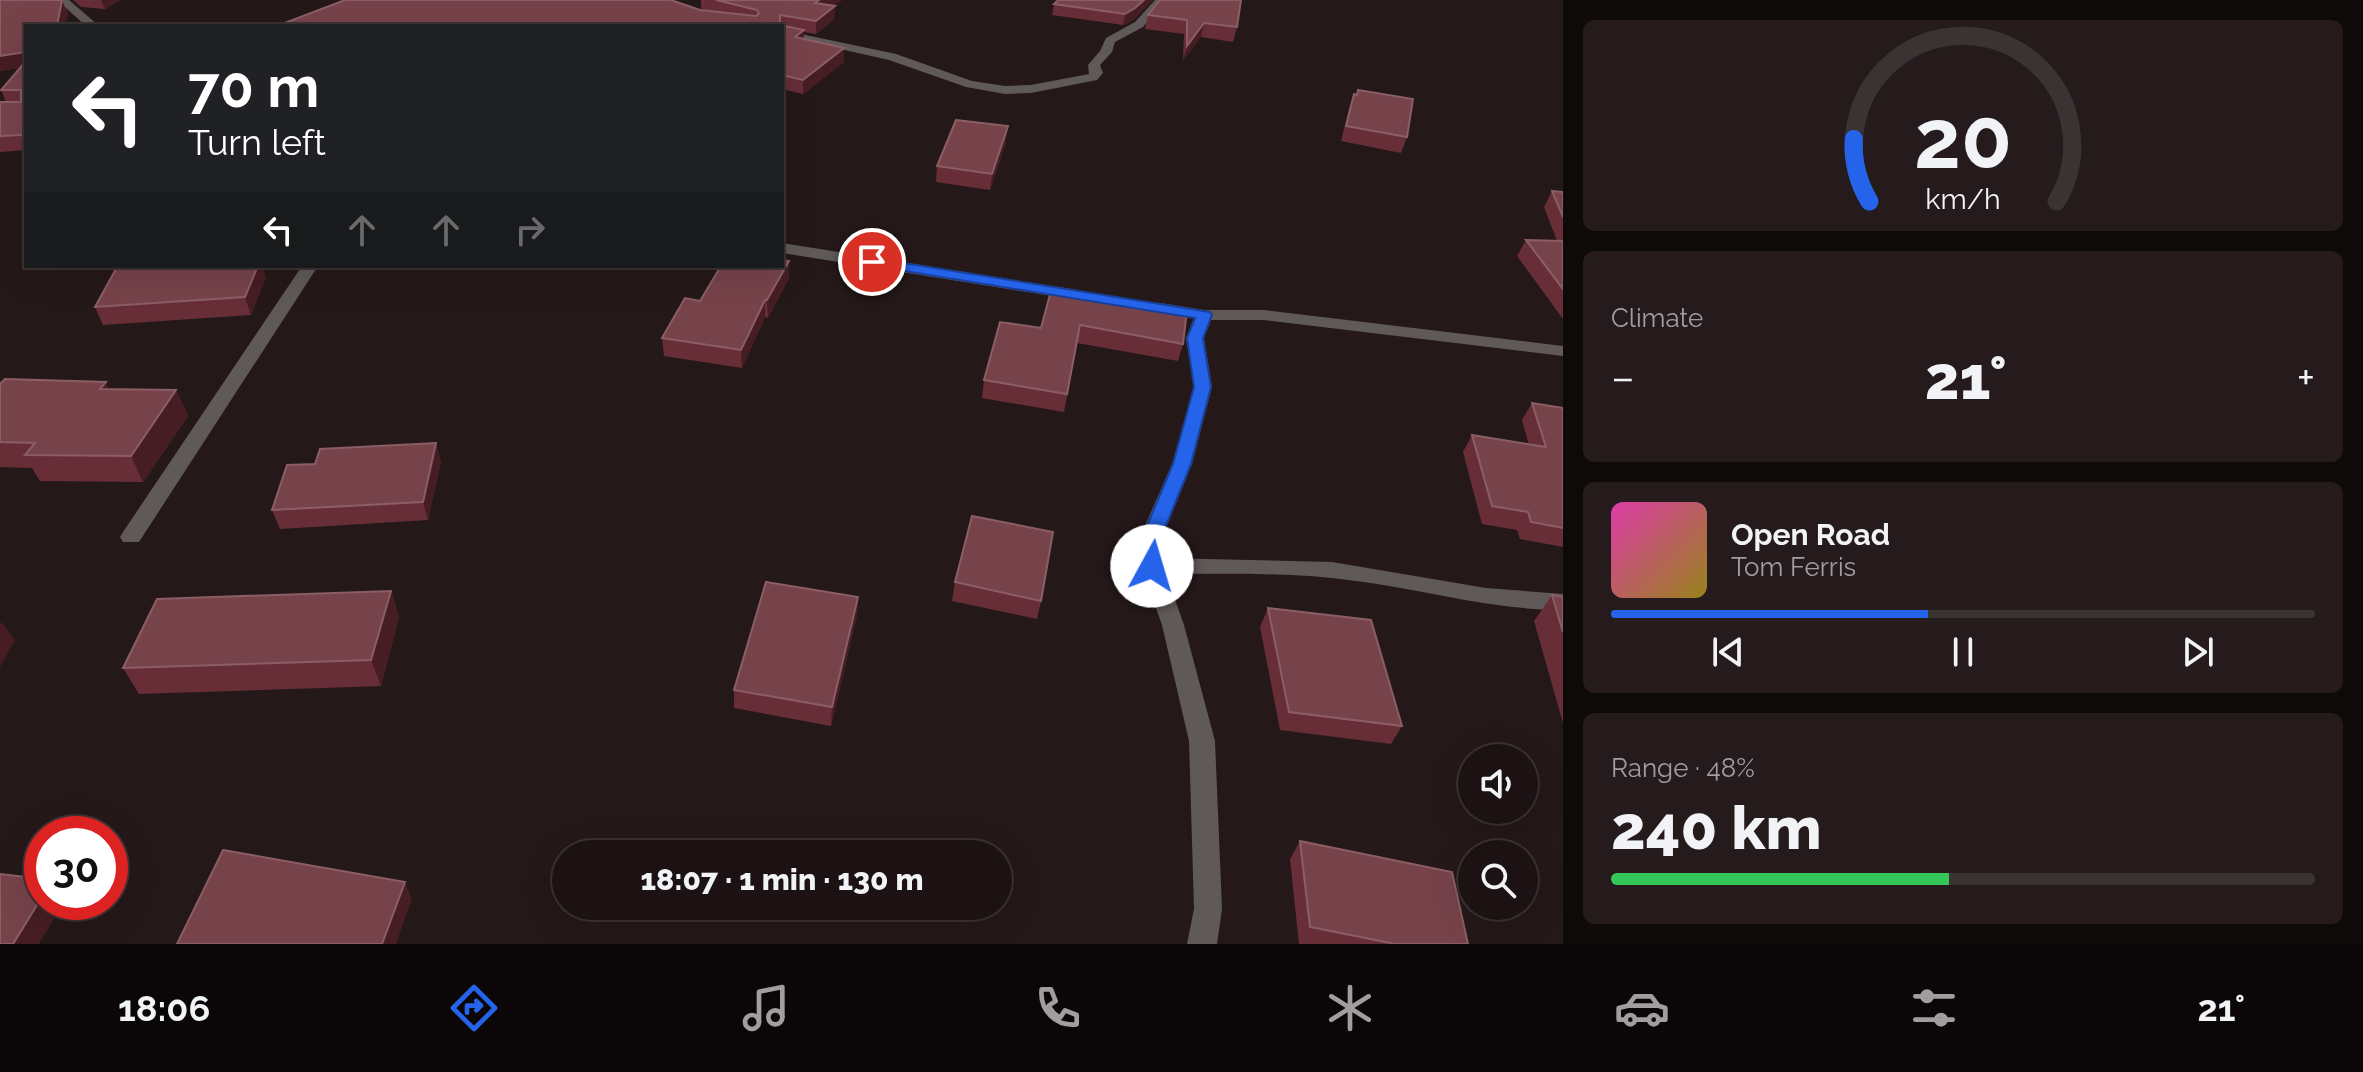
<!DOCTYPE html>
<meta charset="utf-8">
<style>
:root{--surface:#1c1213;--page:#251b1c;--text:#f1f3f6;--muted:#a09ea0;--line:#3a3233;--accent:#2563eb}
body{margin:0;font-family:Raleway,sans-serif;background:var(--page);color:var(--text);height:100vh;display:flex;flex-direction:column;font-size:30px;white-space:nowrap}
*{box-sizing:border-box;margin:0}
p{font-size:26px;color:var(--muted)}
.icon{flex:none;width:44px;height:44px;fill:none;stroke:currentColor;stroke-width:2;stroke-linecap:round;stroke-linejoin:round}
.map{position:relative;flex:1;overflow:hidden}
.side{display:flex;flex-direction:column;gap:20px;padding:20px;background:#0f0a0a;width:800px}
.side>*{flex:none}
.hud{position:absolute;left:24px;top:24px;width:760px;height:244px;border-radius:0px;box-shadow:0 8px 32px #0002,0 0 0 2px var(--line);background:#202124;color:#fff;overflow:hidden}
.fabs{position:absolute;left:1458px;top:744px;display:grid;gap:16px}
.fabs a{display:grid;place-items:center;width:80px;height:80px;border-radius:50%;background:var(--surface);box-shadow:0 8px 32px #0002,0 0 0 2px var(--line);font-size:40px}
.speed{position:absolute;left:24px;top:816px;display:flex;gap:16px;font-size:40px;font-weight:700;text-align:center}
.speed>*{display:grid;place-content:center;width:104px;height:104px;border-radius:50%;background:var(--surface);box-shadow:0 8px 32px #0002,0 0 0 2px var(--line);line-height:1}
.speed .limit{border:12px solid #d22;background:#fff;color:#111}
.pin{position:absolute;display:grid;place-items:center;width:68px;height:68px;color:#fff;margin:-34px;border:4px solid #fff;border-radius:50%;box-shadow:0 2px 8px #0007}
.me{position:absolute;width:88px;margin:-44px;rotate:6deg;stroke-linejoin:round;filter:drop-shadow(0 0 6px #0008)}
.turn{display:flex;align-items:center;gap:28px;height:168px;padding:0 32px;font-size:36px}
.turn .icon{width:104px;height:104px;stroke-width:2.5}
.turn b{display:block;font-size:56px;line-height:68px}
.lanes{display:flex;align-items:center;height:76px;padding:0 32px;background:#0003;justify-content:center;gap:40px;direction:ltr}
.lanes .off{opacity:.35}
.big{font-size:60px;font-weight:800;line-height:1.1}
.side .tile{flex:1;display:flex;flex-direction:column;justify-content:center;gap:12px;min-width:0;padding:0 28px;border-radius:12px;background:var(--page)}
.side .dial{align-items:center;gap:0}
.dial svg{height:208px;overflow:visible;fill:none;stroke:var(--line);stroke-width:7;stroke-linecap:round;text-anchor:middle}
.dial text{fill:var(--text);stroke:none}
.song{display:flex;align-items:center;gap:24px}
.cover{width:96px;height:96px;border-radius:12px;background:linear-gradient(135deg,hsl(320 70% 55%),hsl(50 70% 35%))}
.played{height:8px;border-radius:4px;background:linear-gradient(90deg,var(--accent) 45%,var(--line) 45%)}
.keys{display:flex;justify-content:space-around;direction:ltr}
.heat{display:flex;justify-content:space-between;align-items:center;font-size:44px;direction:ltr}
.charge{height:12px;border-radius:6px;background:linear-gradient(90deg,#34c759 48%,var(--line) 0)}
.trip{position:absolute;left:552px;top:840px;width:460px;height:80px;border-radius:40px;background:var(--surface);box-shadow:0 8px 32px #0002,0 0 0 2px var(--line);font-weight:800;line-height:80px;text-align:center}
.tab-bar{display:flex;height:128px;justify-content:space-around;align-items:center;background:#0b0708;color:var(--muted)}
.tab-bar .icon{width:56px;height:56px}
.tab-bar .current{color:var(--accent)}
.tab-bar b{font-size:36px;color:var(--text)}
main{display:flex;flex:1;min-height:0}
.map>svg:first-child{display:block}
</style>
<main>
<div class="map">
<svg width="1563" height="944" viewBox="0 0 1563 944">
<rect width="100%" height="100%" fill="#251819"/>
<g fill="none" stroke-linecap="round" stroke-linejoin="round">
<g fill="#605959" fill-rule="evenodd">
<polygon points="57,0 69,0 99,26 86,26"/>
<polygon points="1155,0 1165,0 1143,27 1115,42 1112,52 1100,65 1103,73 1097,80 1031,93 1005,94 966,87 889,60 782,36 782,30 896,54 972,81 1005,86 1031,85 1089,74 1088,65 1100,51 1106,38 1135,22"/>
<polygon points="782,243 1078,290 1086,295 1078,300 782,253"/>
<polygon points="302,266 318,266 139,542 123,542 120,537 123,532"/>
<path d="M1161,303L1204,310H1264L1563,346V356L1264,320H1211L1204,338L1212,387L1192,464L1166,528L1163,558L1332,562L1486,588L1563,594V610C1492,610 1426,590 1356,581C1293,572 1229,574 1166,574L1184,625L1215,741L1222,909L1217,944H1187L1194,909L1189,741L1162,625L1141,566L1144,528L1172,464L1194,387L1186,338L1194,318L1155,312L1153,308L1155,304Z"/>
</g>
</g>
<g fill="#672e38">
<polygon points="0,0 62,0 68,14 65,26 26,26 26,150 0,152 0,102 6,102 1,90 20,68 0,71"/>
<polygon points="73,0 120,0 105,9 81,7"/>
<polygon points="701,0 842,0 832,6 835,6 834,19 816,34 804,32 803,39 844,48 844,62 803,94 782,89 782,26 700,10 710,11 701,9"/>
<polygon points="1153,0 1133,20 1123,25 1052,15 1054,4"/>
<polygon points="1148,15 1237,27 1233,42 1201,37 1183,60 1184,34 1145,29"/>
<polygon points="1354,94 1407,137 1401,153 1341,141 1349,109"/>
<polygon points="1006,142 990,190 936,182 937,166"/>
<polygon points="1552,191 1563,192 1563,319 1517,256 1526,240 1557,241 1544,207"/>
<polygon points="266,277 251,315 103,325 95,307"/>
<polygon points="789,278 768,318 765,317 742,368 664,356 662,338 700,301"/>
<polygon points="1052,287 1183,344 1178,361 1077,343 1064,412 982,398 984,380 1041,328"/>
<polygon points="106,382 109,389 176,390 188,416 143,482 40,481 32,468 0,467 0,384"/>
<polygon points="1532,403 1563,408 1563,547 1520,539 1517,530 1482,524 1463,452 1472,435 1529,445 1522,420"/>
<polygon points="441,461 428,520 280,529 272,510"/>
<polygon points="955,582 1041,601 1037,619 952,601"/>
<polygon points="391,591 399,617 381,686 139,694 123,668"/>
<polygon points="1552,595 1563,597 1563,723 1534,621"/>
<polygon points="858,597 857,615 831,726 734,708 734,690"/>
<polygon points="1268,608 1402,726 1391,744 1280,730 1260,627"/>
<polygon points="1300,841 1468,944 1299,944 1290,859"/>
</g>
<g fill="#461d23">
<polygon points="101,0 120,0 105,9"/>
<polygon points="819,0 842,0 815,15 815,3"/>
<polygon points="1144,0 1153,0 1133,20 1123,25 1125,14"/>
<polygon points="62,1 68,14 65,26 57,26"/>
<polygon points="835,6 834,19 816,34 816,21"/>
<polygon points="1204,23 1201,37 1183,60 1187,46"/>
<polygon points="804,30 803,44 795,37"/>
<polygon points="844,48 844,62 803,94 803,80"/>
<polygon points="26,52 26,67 0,71 0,56"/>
<polygon points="1008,126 1006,142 990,190 992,174"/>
<polygon points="26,130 26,144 22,135"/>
<polygon points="789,261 789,278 768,318 767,300"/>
<polygon points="258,266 262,266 266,277 251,315 245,297"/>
<polygon points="765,300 765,317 742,368 741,350"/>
<polygon points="106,382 118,407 100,389"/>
<polygon points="176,390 188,416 143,482 131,456"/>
<polygon points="436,443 441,461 428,520 423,502"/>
<polygon points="391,591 399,617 381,686 371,660"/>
<polygon points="858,597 857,615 831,726 832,707"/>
<polygon points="2,622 15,640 0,667 0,625"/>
<polygon points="405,882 412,899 396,944 382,944"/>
<polygon points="42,897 42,902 64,902 39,944 13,944"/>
</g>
<g fill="#77434b" stroke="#8b5e65" stroke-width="2">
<polygon points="0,0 62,0 57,26 26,26 26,52 0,56"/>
<polygon points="345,0 671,0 700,10 756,16 759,13 757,10 716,0 819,0 815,3 835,6 816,21 780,15 780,25 804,30 795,37 844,48 803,80 782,75 782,26 277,26"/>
<polygon points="1058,0 1144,0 1135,8 1125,14 1054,4"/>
<polygon points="1160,0 1241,0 1237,27 1204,23 1187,46 1187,20 1148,15"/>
<polygon points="26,61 26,130 22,135 0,136 0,102 21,102 21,90 1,90"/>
<polygon points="1358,90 1413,99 1407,137 1346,126 1354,94 1357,95"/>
<polygon points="956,120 1008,126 992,174 937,166"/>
<polygon points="1552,191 1563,192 1563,217"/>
<polygon points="1526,240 1563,241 1563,289"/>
<polygon points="782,260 789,261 767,300 765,300 741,350 662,338 685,298 700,301 721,266 782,266"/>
<polygon points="170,266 258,266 245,297 95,307 116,269"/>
<polygon points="1052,287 1187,310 1183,344 1080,325 1067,394 984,380 1000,322 1041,328"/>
<polygon points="5,379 106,382 100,389 176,390 131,456 25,455 35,443 0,442 0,384"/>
<polygon points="1532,403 1563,408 1563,528 1531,522 1528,512 1492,506 1472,435 1546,447"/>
<polygon points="436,443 423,502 272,510 287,465 315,464 320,449"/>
<polygon points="972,516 1053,532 1041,601 955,582"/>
<polygon points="766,582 858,597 832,707 734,690"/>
<polygon points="391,591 371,660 123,668 157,599"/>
<polygon points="1552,595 1563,597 1563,632"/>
<polygon points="1268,608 1371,620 1402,726 1289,712"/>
<polygon points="1300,841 1452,872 1468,944 1395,944 1310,927"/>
<polygon points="223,850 405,882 382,944 177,944"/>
<polygon points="0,874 42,879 42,897 13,944 0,944"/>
</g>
<polygon fill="#2563eb" stroke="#184099" stroke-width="2" points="872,258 1210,312 1212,315 1203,338 1211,387 1191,464 1165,528 1159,572 1145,572 1142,566 1146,528 1173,464 1194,387 1187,338 1195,318 867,265 867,259"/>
</svg>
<div class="fabs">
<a><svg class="icon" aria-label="sound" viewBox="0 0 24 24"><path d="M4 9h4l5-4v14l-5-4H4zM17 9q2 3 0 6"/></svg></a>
<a><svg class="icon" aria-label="search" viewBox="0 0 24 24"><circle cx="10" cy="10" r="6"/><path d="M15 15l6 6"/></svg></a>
</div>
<div class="speed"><div class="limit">30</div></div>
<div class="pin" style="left:872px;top:262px;background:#d93025"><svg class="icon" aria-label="arrive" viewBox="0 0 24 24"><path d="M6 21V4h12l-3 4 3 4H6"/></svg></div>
<svg class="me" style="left:1152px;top:566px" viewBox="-20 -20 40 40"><circle r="19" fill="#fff"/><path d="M0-13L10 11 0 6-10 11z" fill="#2563eb"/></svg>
<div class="trip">18:07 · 1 min · 130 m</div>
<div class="hud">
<div class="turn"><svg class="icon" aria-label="left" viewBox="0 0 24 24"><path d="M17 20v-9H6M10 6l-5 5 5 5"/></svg><div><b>70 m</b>Turn left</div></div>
<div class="lanes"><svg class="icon" aria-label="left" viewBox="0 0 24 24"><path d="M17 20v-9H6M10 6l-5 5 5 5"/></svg><svg class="icon off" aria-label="ahead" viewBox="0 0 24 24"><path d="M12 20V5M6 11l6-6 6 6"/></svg><svg class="icon off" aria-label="ahead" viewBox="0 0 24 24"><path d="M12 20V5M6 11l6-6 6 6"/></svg><svg class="icon off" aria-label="right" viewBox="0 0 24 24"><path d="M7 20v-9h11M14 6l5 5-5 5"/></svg></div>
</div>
</div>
<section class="side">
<div class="tile dial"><svg viewBox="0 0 100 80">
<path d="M14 69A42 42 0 1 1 86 69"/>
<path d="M14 69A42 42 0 0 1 8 45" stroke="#2563eb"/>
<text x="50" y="56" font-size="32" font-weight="700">20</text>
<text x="50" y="72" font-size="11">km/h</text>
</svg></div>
<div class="tile"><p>Climate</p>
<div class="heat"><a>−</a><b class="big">21°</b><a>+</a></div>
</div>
<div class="tile">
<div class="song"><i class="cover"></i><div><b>Open Road</b><p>Tom Ferris</p></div></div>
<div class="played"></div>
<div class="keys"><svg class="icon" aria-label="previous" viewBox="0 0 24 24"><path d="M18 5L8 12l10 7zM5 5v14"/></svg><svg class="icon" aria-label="pause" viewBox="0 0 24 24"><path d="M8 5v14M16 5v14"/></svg><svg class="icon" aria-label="next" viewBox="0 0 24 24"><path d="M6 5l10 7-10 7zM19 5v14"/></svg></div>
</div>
<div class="tile"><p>Range · 48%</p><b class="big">240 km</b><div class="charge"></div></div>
</section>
</main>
<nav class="tab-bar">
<b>18:06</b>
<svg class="icon current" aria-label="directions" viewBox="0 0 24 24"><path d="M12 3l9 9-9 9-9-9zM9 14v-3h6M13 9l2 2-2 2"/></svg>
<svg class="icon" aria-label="music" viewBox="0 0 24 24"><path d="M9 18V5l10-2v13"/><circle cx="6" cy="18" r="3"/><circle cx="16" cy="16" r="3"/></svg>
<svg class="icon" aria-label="phone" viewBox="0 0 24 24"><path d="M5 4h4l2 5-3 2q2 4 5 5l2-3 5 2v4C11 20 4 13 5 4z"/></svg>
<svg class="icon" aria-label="climate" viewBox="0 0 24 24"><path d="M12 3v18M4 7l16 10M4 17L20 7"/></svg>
<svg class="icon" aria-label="car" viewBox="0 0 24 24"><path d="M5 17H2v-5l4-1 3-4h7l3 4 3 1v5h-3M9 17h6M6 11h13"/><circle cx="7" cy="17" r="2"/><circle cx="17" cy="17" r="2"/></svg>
<svg class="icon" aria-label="filters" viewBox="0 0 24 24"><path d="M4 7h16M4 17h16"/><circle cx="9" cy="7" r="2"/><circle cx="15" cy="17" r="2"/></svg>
<b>21°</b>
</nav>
